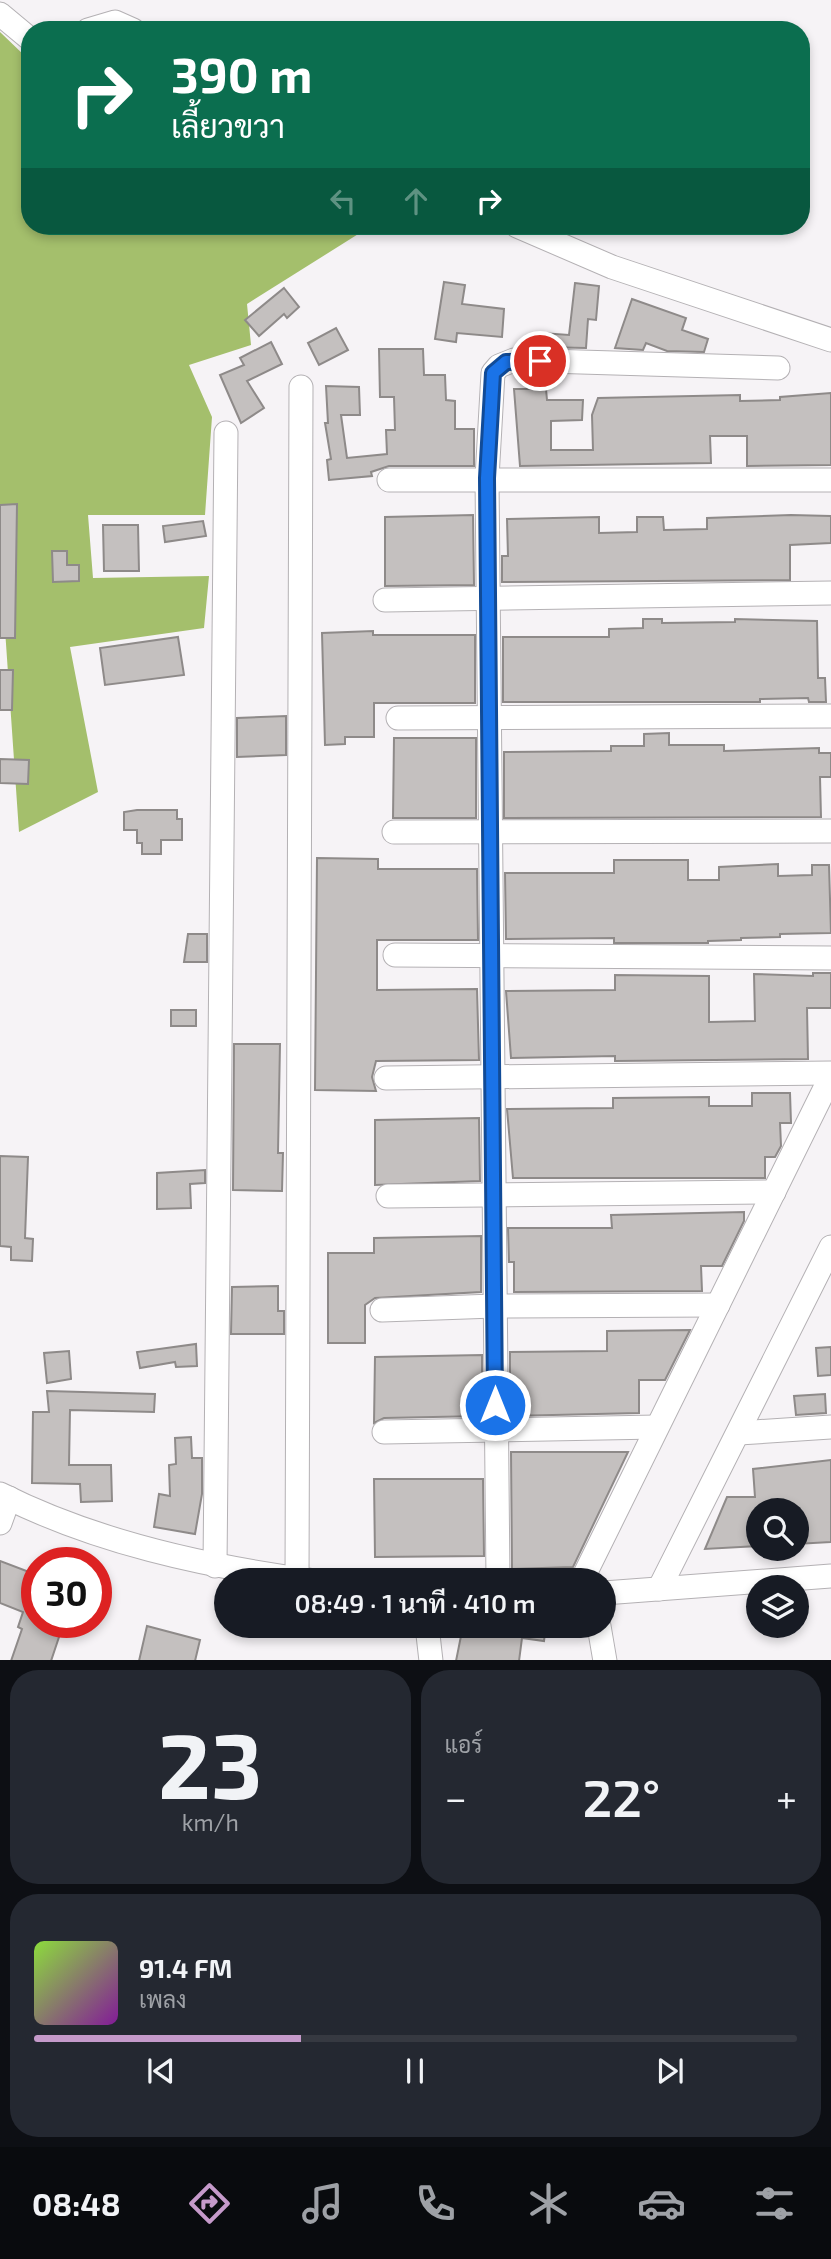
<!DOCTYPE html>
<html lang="th">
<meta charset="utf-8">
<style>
:root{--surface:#171b24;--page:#242831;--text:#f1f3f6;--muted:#9ea1a6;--line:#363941;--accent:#c59aca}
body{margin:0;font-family:"Exo 2",Sarabun,sans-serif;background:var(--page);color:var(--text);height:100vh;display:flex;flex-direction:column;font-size:26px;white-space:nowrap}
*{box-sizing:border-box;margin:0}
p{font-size:23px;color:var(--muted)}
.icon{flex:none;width:38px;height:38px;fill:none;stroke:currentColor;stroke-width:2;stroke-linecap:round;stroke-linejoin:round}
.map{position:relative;height:1660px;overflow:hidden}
.side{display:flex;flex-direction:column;gap:10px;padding:10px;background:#0d0f14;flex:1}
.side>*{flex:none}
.hud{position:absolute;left:21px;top:21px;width:789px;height:214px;border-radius:28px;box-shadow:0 4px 10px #0003;background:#0b6e4f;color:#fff;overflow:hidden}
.fabs{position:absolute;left:746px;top:1498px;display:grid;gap:14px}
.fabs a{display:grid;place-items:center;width:63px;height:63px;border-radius:50%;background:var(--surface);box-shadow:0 4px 10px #0003;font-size:35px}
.speed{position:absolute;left:21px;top:1547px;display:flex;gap:14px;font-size:35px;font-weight:700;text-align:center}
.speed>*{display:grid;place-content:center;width:91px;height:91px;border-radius:50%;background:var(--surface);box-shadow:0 4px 10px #0003;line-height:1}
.speed .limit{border:10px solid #d22;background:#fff;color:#111}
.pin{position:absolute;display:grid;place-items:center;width:60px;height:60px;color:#fff;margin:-30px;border:4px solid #fff;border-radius:50%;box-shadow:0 2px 7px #0007}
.me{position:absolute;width:77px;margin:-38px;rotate:0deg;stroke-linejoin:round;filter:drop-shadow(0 0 5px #0008)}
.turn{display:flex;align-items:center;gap:24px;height:147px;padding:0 35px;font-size:32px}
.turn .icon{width:91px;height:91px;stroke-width:2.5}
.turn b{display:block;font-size:49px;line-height:60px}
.lanes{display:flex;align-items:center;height:66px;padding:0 35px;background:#0003;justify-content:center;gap:35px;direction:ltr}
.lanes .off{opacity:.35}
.big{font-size:52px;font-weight:600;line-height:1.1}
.side .card{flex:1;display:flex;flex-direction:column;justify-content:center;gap:10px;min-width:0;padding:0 24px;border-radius:28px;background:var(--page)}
.side .dial{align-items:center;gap:0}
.dial b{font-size:91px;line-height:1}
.song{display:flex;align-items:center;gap:21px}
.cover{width:84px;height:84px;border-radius:10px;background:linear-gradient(135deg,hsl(90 70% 55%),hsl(290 70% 35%))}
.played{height:7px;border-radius:4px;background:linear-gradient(90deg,var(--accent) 35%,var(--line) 35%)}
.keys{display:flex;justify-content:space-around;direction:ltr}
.heat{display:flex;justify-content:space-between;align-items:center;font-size:38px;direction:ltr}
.side .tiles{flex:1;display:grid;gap:10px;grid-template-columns:1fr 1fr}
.card:last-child{grid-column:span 2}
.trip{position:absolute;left:214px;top:1568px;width:402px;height:70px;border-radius:35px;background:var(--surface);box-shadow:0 4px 10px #0003;font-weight:600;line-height:70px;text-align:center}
.menu{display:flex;height:112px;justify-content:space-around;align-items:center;background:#090b0e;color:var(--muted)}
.menu .icon{width:49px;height:49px}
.menu .on{color:var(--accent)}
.menu b{font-size:32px;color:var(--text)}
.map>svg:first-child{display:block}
</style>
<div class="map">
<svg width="831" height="1661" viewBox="0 0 831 1661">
<rect width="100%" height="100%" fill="#f6f3f6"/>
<polygon fill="#a4bf6c" points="0,32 25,56 30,54 30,226 371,226 247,304 251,345 189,365 212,417 205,515 88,515 93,578 209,576 204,628 70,647 98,792 19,832 0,557"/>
<g fill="#c4c0bf" stroke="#8e8a89" stroke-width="2">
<polygon points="444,282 465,285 462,304 504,309 502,337 457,333 456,342 435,339"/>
<polygon points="575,283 599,286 596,320 588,319 586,348 541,347 542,333 569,335"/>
<polygon points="284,288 299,307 287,318 284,314 259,336 245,320"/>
<polygon points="632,299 686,318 682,330 708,339 704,352 667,351 646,343 643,350 615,348"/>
<polygon points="336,328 348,350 319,365 308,343"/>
<polygon points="271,342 282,364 247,381 264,408 241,423 220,375 244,365 240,358"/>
<polygon points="379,349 423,349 424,375 445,375 446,400 455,401 455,429 474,429 474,466 389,466 371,472 372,476 329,480 327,460 331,459 325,423 328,423 326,386 359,387 360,415 341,415 347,458 387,454 386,430 395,430 394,397 380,397"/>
<polygon points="514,389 546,389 547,400 583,400 582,420 551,421 551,450 593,450 592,415 598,398 740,395 740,401 780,400 780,397 831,393 831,465 747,466 747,436 710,436 711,463 520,466"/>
<polygon points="17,504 15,638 0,638 0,505"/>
<polygon points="473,515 474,585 385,586 385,517"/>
<polygon points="791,515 831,516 831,543 790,545 790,580 502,582 502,556 508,556 507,519 599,517 599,533 637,532 637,517 663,517 664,530 707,529 707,518"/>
<polygon points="203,521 206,536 165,542 163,526"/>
<polygon points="103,525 138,525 139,571 104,571"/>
<polygon points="52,551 67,551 67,565 79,565 79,581 53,582"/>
<polygon points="643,619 662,619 662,623 735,622 735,619 817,621 818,678 825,678 826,702 809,702 808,698 760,699 760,702 503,702 503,637 609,637 609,629 643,628"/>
<polygon points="373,631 373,635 475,635 475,703 374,703 374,737 345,737 345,744 325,745 322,633"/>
<polygon points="178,637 184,675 105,685 100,648"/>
<polygon points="0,670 13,670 12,710 0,710"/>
<polygon points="286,716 286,755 237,757 237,718"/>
<polygon points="669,733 669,745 724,745 724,751 819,748 819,753 831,753 831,777 820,777 821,817 504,818 504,752 611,751 611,746 644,746 644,734"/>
<polygon points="394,738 476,738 476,818 393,818"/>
<polygon points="0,759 29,760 28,784 0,783"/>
<polygon points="137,810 177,810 177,819 182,819 182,840 161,840 161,854 142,854 142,843 137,843 137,830 124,830 124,812"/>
<polygon points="317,858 378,859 378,869 477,869 478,940 377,940 377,990 477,989 479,1060 376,1061 372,1077 376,1091 315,1090"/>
<polygon points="614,860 688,860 688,880 719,880 719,867 778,864 778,876 812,875 812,865 829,865 831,933 780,934 780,937 741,938 741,940 708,941 708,943 614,943 614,938 506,939 505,873 614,873"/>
<polygon points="188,934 207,934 207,962 184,962"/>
<polygon points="813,973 831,973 831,1008 807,1008 808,1059 615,1061 615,1056 511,1058 506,991 615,990 615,975 709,976 709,1022 755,1021 754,974 813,976"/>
<rect x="171" y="1010" width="25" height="16"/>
<polygon points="234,1044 280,1044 278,1153 283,1153 282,1191 233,1190"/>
<polygon points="752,1093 790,1093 791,1123 780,1123 781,1146 775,1157 765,1157 765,1178 513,1178 507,1109 613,1108 613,1098 709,1097 709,1106 752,1106"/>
<polygon points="479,1118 480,1181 375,1185 375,1120"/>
<polygon points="0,1156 28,1157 25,1238 33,1239 32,1261 11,1260 11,1247 0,1246"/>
<polygon points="205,1170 205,1183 190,1184 191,1208 157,1209 157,1173"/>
<polygon points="744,1212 744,1221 722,1266 701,1266 702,1291 514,1292 514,1262 509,1262 508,1228 612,1228 611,1215"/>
<polygon points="481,1236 481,1292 375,1298 365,1305 365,1343 328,1343 328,1253 374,1253 374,1238"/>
<polygon points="278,1286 278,1311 284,1311 284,1334 231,1334 232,1287"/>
<polygon points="690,1330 665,1380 639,1380 639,1413 510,1416 510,1352 607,1351 607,1331"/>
<polygon points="196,1344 197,1366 176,1367 175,1362 140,1368 137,1352"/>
<polygon points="831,1347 831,1375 818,1376 816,1348"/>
<polygon points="69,1351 71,1379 47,1383 44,1353"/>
<polygon points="482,1355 482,1416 384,1418 374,1423 375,1357"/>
<polygon points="47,1391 155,1394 154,1412 70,1410 69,1465 111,1465 112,1501 81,1502 80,1484 32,1483 33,1412 49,1412"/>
<polygon points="825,1394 826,1413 796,1415 794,1396"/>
<polygon points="191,1437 192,1458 202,1458 202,1494 195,1534 154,1527 159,1494 170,1496 169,1465 176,1464 175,1438"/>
<polygon points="511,1452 628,1452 573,1567 512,1569"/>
<polygon points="831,1460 831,1542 796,1544 796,1510 758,1510 758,1546 705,1549 727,1497 755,1497 753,1469"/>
<polygon points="374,1479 483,1479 484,1556 375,1557"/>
<polygon points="0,1561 37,1575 37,1622 64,1622 51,1661 11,1661 22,1629 18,1627 23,1612 0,1603"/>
<polygon points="147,1626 200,1640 195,1661 139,1661"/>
<polygon points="463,1626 546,1626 544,1641 522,1638 519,1661 456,1661"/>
</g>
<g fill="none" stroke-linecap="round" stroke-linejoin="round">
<g stroke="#b4b1b4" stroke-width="25">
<g id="minor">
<polyline points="0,14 30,39"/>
<polyline points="88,30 115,22 133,30"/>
<polyline points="517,226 612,267 831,340"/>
<polyline points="389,480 831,480"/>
<polyline points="385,600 831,593"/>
<polyline points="398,718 831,716"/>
<polyline points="394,832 831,831"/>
<polyline points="395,955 831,958"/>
<polyline points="386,1078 831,1073"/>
<polyline points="388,1196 774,1192"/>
<polyline points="382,1310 494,1306 718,1305"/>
<polyline points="384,1432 657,1427"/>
<polyline points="739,1433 831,1427"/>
<path d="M0,1494C95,1542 203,1566 308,1580"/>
<polyline points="0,1523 9,1498"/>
<polyline points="215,1566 226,433"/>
<polyline points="297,1579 301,387"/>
<polyline points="498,1580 487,478 493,373 499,366 514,360 778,368"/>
<polyline points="582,1580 831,1076"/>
<polyline points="659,1589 831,1247"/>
<polyline points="604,1593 831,1576"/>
<polyline points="427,1626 431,1661"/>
<polyline points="599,1626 605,1661"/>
</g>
</g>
<use href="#minor" stroke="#fff" stroke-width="23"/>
</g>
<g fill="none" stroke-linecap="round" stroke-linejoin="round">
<g stroke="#114b97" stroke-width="18">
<polyline id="route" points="495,1405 487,478 493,373 506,362 540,361"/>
</g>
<use href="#route" stroke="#1a73e8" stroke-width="12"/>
</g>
</svg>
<div class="fabs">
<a><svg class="icon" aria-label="search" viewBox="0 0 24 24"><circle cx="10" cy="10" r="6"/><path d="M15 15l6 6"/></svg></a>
<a><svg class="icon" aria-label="layers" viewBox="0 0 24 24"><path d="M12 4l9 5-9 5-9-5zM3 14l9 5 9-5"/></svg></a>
</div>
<div class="speed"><div class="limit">30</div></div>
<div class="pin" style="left:540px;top:361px;background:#d93025"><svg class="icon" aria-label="arrive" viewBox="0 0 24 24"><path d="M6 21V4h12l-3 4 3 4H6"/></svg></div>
<svg class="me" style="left:495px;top:1405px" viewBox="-20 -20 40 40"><circle r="17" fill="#1a73e8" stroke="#fff" stroke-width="3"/><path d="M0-11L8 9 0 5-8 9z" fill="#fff"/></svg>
<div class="trip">08:49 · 1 นาที · 410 m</div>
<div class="hud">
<div class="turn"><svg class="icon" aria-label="right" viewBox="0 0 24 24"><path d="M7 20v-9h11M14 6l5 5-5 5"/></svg><div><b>390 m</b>เลี้ยวขวา</div></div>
<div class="lanes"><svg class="icon off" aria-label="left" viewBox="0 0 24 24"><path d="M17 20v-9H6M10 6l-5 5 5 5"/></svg><svg class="icon off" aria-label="ahead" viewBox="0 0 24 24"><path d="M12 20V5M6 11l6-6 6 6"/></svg><svg class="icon" aria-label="right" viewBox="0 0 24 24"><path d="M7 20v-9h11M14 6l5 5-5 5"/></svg></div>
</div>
</div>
<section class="side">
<div class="tiles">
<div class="card dial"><b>23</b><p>km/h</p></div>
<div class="card"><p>แอร์</p>
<div class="heat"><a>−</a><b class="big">22°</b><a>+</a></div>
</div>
<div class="card">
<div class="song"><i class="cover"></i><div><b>91.4 FM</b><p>เพลง</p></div></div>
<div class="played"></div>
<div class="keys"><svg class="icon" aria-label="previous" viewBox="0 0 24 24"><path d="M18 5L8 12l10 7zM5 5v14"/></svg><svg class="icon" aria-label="pause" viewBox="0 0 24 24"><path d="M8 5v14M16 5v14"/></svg><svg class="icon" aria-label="next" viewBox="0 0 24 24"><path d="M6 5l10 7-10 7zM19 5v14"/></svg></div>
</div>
</div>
</section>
<nav class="menu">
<b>08:48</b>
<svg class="icon on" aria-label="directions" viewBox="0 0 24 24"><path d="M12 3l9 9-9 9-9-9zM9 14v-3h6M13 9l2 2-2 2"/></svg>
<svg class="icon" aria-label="music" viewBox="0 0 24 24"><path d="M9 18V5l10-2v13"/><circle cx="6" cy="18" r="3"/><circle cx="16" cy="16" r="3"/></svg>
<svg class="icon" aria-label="phone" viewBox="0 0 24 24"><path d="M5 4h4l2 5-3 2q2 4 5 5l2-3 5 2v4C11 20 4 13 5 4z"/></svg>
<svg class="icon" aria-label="climate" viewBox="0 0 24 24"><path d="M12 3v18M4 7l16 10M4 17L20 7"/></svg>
<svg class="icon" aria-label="car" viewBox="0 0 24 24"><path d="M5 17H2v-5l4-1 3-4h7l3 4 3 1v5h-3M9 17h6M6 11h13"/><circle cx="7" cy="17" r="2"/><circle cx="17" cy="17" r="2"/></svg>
<svg class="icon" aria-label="filters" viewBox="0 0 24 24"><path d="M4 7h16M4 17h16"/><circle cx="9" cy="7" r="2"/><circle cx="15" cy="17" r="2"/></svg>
</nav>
